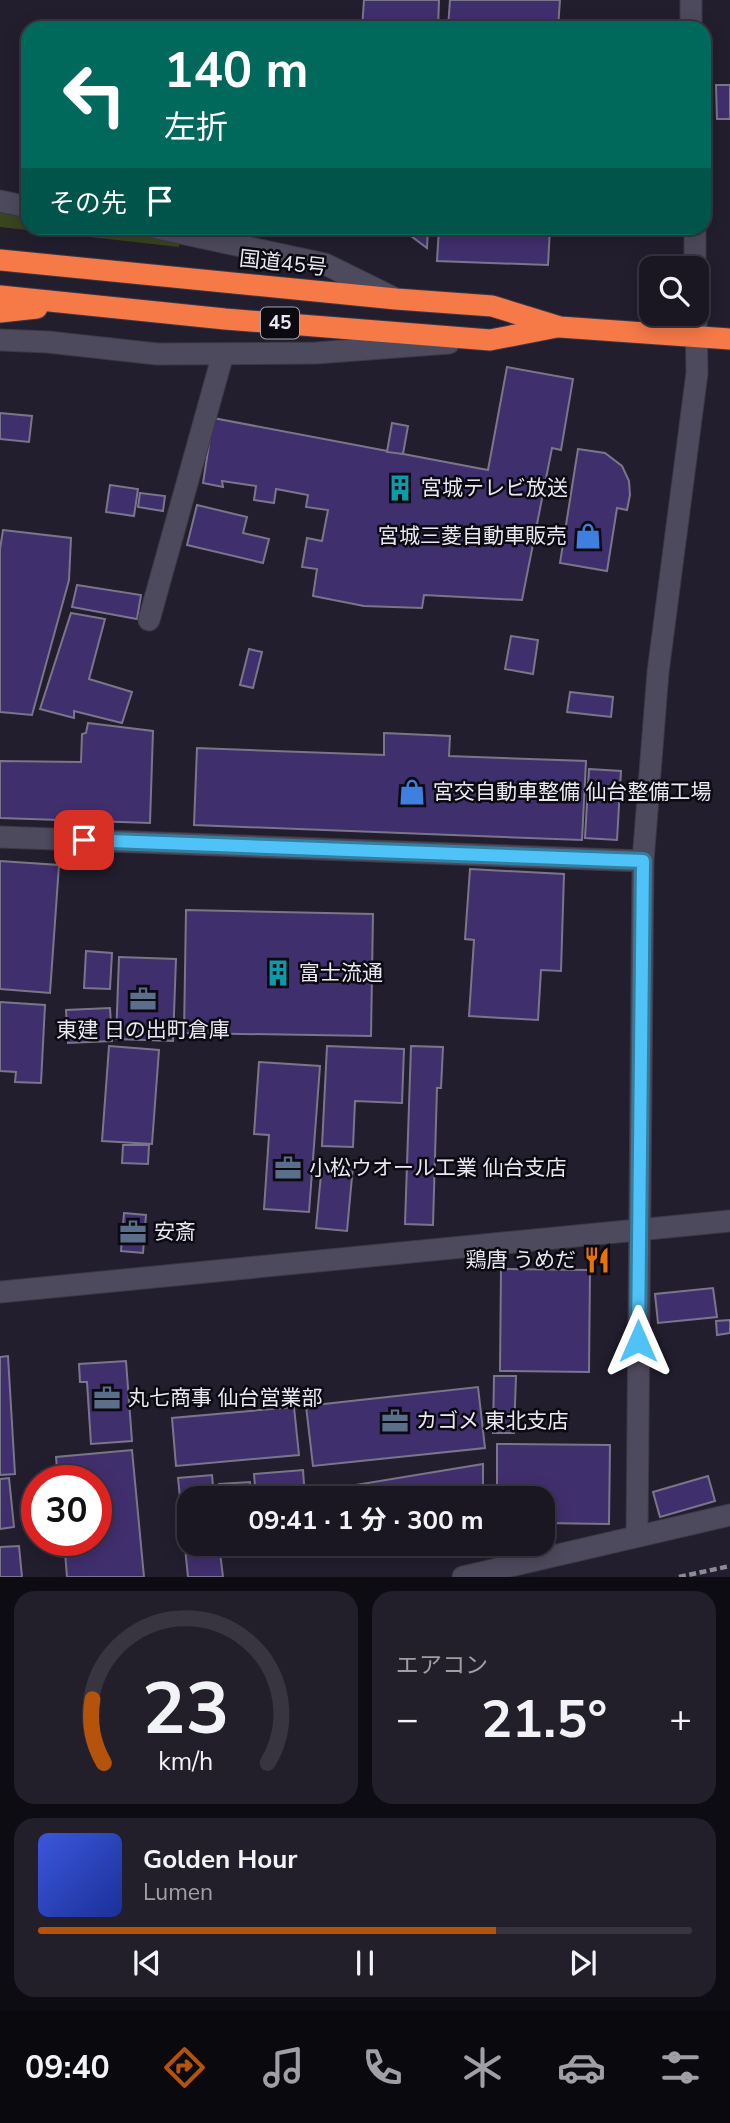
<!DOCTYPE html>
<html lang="ja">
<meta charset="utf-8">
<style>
:root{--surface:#1a1622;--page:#231f2a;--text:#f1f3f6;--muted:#9f9fa5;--line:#383540;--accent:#b45309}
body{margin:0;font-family:"Nunito Sans","Noto Sans JP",sans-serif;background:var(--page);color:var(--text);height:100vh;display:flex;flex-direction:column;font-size:26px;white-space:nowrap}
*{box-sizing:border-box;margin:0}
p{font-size:23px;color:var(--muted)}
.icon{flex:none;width:38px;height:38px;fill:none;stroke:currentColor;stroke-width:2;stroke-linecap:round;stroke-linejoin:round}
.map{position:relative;height:1577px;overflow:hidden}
.sheet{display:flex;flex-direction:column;gap:14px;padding:14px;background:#0e0c13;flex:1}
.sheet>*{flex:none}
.top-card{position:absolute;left:21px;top:21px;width:690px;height:214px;border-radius:21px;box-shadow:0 4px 18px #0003,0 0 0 2px var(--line);background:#00695c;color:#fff;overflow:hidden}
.buttons{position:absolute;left:639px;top:256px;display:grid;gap:14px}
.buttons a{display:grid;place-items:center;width:70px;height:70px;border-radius:14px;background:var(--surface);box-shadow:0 4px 18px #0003,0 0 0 2px var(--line);font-size:35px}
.speed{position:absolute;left:21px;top:1465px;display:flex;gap:14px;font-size:35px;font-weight:700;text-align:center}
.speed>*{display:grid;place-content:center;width:91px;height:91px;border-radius:50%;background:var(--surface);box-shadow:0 4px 18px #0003,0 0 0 2px var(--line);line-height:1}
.speed .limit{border:10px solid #d22;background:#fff;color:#111}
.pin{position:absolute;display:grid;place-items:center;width:60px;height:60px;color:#fff;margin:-30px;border-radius:14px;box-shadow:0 4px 10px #0006}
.me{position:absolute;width:77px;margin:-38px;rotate:0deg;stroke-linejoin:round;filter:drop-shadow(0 0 5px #0008)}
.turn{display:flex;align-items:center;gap:24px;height:147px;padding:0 28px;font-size:32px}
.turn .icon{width:91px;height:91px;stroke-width:2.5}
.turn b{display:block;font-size:49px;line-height:60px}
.then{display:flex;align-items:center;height:66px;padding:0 28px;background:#0003;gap:14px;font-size:26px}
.big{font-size:52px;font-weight:700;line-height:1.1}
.sheet .card{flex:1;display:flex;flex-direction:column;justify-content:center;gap:10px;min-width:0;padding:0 24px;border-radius:21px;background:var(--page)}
.sheet .dial{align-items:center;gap:0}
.dial svg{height:182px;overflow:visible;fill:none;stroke:var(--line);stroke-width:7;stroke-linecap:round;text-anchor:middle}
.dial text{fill:var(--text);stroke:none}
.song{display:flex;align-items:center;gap:21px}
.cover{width:84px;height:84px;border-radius:10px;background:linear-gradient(135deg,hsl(230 70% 55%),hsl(230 70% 35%))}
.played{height:7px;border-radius:4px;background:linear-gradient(90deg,var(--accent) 70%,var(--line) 70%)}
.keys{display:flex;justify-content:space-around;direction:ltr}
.heat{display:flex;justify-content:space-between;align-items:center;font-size:38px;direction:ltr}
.sheet .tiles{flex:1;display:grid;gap:14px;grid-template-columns:1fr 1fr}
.card:last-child{grid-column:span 2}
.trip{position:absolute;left:177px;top:1486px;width:378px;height:70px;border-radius:21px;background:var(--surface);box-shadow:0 4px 18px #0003,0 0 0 2px var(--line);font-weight:700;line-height:70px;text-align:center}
.dock{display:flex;height:112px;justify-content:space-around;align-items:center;background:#0a090e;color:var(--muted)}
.dock .icon{width:49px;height:49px}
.dock .on{color:var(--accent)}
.dock b{font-size:32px;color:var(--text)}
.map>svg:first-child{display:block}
</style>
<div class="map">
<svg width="730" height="1577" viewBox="0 0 730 1577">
<rect width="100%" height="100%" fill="#221e2e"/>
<polygon fill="#38451d" points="0,207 28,212 28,228 120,228 180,238 179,247 0,227"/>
<g fill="#402f6d" stroke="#7a768a" stroke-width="2">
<polygon points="364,0 439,0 438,28 362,28"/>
<polygon points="450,0 560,0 558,28 448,28"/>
<polygon points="716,85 730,85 730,119 717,119"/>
<polygon points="384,228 428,228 427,248 403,230"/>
<polygon points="439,228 550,228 548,265 437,261"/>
<polygon points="507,367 573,379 561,450 552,448 522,600 424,595 422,608 364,606 313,596 317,569 302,567 307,538 322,541 328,510 306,507 308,495 276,489 274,503 254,500 256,486 222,481 223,487 203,483 213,418 488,470"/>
<polygon points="0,413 32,416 29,442 0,439"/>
<polygon points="392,423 408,426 403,454 387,452"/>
<polygon points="578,449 605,453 622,466 629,481 630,495 627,510 617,508 607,571 560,563"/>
<polygon points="110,485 138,489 134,516 106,512"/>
<polygon points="140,493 165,496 163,511 138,507"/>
<polygon points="197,505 247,517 243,533 269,539 263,563 187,545"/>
<polygon points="3,530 71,538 69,580 32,715 0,712 0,549"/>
<polygon points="77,585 141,595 137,619 72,607"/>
<polygon points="71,613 105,619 89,679 132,692 122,723 74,711 74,718 40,709"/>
<polygon points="511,636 538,640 533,674 505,669"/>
<polygon points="249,649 262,652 253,688 240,685"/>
<polygon points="570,692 613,697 611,717 567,712"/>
<polygon points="88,723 153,731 150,823 0,818 0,761 81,762 82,734 86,733"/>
<polygon points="384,733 450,736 449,756 586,761 582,840 194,825 197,748 384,755"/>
<polygon points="589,769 621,771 617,840 585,838"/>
<polygon points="0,861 59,865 50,993 0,989"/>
<polygon points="470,869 564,874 561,971 541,970 538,1020 469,1016 474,940 465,939"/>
<polygon points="186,910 373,914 371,1036 184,1033"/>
<polygon points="86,951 112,953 110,989 84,988"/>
<polygon points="119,957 176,959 173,1041 116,1039"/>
<polygon points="0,1002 45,1005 41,1083 15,1082 16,1072 0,1071"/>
<polygon points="110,1008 112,1041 68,1043 66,1010"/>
<polygon points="109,1046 159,1050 152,1144 102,1141"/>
<polygon points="327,1046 404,1049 402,1103 355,1101 353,1147 322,1146"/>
<polygon points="411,1046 443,1047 441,1088 437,1088 433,1225 405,1224"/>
<polygon points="259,1062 320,1066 309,1212 264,1209 269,1135 254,1134"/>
<polygon points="123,1145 149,1145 148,1164 122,1163"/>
<polygon points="322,1163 353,1166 347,1231 316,1228"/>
<polygon points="124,1213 146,1215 143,1253 121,1251"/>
<polygon points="501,1269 590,1270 589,1372 500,1371"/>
<polygon points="713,1288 717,1317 658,1323 655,1294"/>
<polygon points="730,1320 730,1333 717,1335 716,1321"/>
<polygon points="8,1356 15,1474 0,1475 0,1357"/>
<polygon points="126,1361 132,1441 91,1444 87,1382 80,1382 79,1364"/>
<polygon points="494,1376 516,1376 514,1433 493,1433"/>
<polygon points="478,1387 485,1448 313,1466 306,1406"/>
<polygon points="294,1407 299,1455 176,1466 172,1418"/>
<polygon points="497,1444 610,1445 609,1524 542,1523 542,1498 497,1498"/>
<polygon points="132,1450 144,1577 67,1577 64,1540 96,1540 96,1480 58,1480 56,1457"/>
<polygon points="483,1464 483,1498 314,1498 313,1492"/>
<polygon points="303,1470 305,1498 256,1498 254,1474"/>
<polygon points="212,1475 214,1498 189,1498 189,1544 219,1544 223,1577 188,1577 178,1478"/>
<polygon points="708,1476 715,1501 660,1517 653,1492"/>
<polygon points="9,1478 14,1527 0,1529 0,1479"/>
<polygon points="250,1482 251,1498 220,1498 219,1484"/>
<polygon points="19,1546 22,1577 0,1577 0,1547"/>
</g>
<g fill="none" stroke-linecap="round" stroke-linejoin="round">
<g stroke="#3c3946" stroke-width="23">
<g id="minor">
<polyline points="691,0 691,28"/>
<polyline points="0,201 28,207"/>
<polyline points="157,228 325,264 394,298"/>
<polyline points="695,228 695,268"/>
<polyline points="0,340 48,342 157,354 316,353 449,343"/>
<polyline points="149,620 223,354"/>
<polyline points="0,837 643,861"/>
<polyline points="0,1292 730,1221"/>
<polyline points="637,1536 643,861 658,672 697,373 696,313"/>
<polyline points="463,1577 730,1515"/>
</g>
</g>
<g stroke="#3c3946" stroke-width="23">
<g id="highway">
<polyline points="0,260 396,299 492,306 560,327 730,339"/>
<polyline points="0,296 225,319 490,340 557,327"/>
<polyline points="0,312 37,308"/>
</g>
</g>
<polyline stroke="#8d8a97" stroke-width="4.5" stroke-dasharray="7 3.5" stroke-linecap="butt" points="679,1577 730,1566"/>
<use href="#minor" stroke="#4e4a5d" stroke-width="21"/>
<use href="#highway" stroke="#f67948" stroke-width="21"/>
</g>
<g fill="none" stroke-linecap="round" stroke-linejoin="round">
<g stroke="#337fa1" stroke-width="18">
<polyline id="route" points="84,840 643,861 638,1341"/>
</g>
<use href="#route" stroke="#4fc3f7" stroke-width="12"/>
</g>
<defs>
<g id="building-bare" transform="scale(2.1)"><path d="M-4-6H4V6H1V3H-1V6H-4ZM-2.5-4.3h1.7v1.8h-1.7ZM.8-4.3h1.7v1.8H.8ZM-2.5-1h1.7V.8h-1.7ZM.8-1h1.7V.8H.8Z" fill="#0f9aa8" stroke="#0b0a11" stroke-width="2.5" paint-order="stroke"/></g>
<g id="shop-bare" transform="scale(2.1)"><path d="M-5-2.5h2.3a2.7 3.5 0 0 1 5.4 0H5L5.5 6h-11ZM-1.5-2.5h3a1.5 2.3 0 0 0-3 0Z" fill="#3f7fe0" stroke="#0b0a11" stroke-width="2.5" paint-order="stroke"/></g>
<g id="office-bare" transform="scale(2.1)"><path d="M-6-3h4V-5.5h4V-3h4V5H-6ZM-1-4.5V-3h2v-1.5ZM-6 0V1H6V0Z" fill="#5c6f8a" stroke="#0b0a11" stroke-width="2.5" paint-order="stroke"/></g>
<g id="restaurant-bare" transform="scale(2.1)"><path d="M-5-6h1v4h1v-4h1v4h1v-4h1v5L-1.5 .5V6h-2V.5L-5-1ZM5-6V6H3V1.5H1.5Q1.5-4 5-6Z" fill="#e8710a" stroke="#0b0a11" stroke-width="2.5" paint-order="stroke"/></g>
</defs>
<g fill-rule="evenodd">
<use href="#building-bare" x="400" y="488"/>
<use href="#shop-bare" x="588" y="536"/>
<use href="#shop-bare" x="412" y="792"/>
<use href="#building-bare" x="278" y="973"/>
<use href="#office-bare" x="143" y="999"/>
<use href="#office-bare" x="288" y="1168"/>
<use href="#office-bare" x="133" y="1232"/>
<use href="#restaurant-bare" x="597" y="1260"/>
<use href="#office-bare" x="107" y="1398"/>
<use href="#office-bare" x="395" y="1421"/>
</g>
<g text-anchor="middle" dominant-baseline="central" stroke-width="5" stroke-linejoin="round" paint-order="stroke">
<rect fill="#0b0a11" stroke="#a6a5ae" stroke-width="2" x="261" y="307.5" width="38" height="31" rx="5"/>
<g font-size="19" font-weight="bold" fill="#e9e7f2">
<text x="280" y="323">45</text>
</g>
<g font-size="21" fill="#e9e7f2" stroke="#0b0a11">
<text transform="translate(283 263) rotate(6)">国道45号</text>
</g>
<g font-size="21" fill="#e9e7f2" stroke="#0b0a11" text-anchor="start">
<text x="421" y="488">宮城テレビ放送</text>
<text x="567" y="536" text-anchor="end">宮城三菱自動車販売</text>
<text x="433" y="792">宮交自動車整備 仙台整備工場</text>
<text x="299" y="973">富士流通</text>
<text x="143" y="1030" text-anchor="middle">東建 日の出町倉庫</text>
<text x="309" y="1168">小松ウオール工業 仙台支店</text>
<text x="154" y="1232">安斎</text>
<text x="576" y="1260" text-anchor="end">鶏唐 うめだ</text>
<text x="128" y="1398">丸七商事 仙台営業部</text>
<text x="416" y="1421">カゴメ 東北支店</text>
</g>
</g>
</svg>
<div class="buttons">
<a><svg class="icon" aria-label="search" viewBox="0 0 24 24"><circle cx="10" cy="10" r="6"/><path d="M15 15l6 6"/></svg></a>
</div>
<div class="speed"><div class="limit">30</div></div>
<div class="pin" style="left:84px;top:840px;background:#d93025"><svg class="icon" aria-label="arrive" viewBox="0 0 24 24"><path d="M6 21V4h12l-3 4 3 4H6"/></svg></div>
<svg class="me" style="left:638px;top:1341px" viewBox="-20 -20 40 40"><path d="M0-17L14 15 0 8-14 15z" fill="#4fc3f7" stroke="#fff" stroke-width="4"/></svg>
<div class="trip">09:41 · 1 分 · 300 m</div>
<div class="top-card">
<div class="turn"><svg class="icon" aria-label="left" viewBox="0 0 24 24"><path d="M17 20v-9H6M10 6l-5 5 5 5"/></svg><div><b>140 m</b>左折</div></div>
<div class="then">その先<svg class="icon" aria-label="arrive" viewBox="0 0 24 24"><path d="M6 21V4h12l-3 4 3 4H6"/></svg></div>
</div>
</div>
<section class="sheet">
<div class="tiles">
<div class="card dial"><svg viewBox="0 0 100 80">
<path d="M14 69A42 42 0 1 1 86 69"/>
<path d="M14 69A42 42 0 0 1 9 41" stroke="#b45309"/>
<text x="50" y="56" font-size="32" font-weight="700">23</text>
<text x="50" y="72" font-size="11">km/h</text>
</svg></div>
<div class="card"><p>エアコン</p>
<div class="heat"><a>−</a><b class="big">21.5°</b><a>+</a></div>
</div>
<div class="card">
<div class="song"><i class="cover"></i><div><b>Golden Hour</b><p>Lumen</p></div></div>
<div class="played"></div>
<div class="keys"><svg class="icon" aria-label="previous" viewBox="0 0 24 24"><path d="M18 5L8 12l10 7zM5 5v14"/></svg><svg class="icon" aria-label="pause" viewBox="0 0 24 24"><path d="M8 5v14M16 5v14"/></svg><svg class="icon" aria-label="next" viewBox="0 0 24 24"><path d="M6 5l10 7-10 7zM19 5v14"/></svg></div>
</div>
</div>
</section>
<nav class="dock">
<b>09:40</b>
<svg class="icon on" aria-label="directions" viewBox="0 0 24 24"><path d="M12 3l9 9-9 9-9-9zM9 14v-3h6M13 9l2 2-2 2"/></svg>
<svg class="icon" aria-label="music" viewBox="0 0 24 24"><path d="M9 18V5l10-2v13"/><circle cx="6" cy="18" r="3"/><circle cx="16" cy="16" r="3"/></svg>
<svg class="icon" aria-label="phone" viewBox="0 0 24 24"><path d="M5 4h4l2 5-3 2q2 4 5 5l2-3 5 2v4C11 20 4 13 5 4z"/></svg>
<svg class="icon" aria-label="climate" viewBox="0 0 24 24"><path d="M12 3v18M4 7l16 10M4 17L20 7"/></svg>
<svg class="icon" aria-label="car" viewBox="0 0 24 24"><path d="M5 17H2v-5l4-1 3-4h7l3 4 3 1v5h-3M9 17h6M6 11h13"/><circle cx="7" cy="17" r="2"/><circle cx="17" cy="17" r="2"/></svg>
<svg class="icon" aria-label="filters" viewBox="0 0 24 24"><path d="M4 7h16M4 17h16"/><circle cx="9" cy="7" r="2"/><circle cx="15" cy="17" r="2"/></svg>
</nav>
